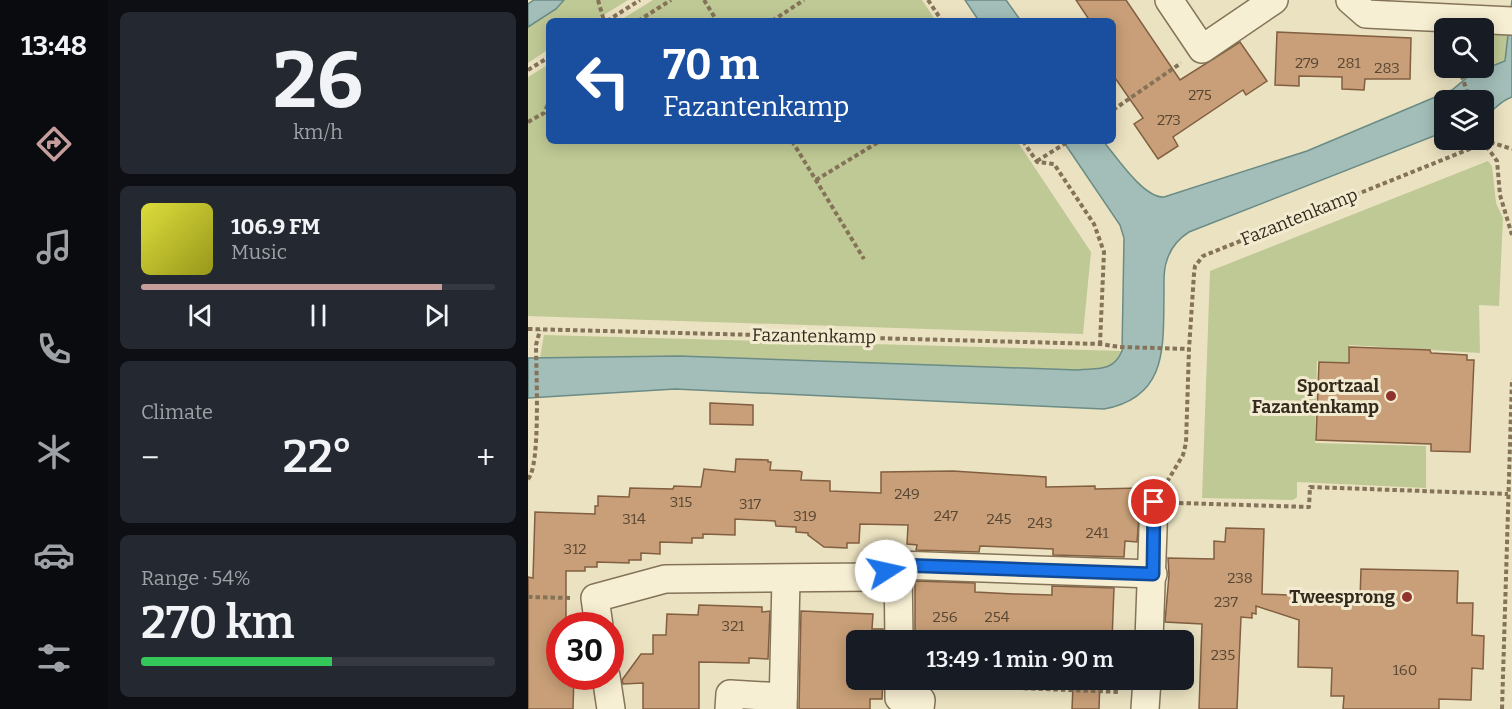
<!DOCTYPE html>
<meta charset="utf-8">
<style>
:root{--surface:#171b24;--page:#242831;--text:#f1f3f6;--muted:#9ea1a6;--line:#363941;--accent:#c59d9b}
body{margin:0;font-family:Bitter,serif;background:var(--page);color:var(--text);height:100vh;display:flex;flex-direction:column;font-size:22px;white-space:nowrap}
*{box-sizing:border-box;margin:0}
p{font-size:20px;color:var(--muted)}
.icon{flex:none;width:33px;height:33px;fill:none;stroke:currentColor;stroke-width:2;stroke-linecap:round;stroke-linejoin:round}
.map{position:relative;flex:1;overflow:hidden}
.drawer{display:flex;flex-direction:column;gap:12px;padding:12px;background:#0d0f14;width:420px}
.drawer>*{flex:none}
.banner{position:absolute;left:18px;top:18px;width:570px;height:126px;border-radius:9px;box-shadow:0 3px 15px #0003;background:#1a4fa0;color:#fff;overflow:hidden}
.tools{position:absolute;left:906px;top:18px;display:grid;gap:12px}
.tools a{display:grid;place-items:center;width:60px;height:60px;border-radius:9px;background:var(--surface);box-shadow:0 3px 15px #0003;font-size:30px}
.speed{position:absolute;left:18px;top:612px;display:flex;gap:12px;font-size:30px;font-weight:700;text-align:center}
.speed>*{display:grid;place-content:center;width:78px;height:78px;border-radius:50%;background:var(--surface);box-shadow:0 3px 15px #0003;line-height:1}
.speed .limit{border:9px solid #d22;background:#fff;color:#111}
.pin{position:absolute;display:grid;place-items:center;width:51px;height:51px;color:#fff;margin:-26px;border:3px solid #fff;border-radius:50%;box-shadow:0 2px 6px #0007}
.me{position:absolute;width:66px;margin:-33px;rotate:80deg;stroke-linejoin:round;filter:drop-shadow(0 0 4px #0008)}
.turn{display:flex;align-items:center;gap:21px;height:126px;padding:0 18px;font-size:27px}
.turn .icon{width:78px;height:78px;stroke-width:2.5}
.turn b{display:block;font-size:42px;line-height:51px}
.big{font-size:45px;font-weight:600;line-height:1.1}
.drawer .tile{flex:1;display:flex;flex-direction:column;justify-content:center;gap:9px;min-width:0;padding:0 21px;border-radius:9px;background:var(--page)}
.drawer .dial{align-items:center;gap:0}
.dial b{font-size:78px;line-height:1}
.song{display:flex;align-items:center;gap:18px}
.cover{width:72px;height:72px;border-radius:9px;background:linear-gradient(135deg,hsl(60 70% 55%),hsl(60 70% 35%))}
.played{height:6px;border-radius:3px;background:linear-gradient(90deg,var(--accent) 85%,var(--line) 85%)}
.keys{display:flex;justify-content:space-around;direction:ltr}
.heat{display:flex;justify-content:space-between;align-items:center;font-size:33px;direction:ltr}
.charge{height:9px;border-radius:4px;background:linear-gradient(90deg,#34c759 54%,var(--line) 0)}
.trip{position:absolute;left:318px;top:630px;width:348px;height:60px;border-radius:9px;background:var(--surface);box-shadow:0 3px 15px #0003;font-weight:600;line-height:60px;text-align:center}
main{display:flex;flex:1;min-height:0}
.menu{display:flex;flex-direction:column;width:108px;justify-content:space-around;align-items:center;background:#090b0e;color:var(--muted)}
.menu .icon{width:42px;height:42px}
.menu .selected{color:var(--accent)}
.menu b{font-size:27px;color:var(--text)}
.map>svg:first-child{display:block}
</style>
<main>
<nav class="menu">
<b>13:48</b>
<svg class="icon selected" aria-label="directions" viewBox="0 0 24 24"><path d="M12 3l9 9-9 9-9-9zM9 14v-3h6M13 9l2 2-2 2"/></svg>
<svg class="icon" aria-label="music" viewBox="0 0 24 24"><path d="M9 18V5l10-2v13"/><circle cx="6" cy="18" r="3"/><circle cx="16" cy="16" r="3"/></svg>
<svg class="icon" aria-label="phone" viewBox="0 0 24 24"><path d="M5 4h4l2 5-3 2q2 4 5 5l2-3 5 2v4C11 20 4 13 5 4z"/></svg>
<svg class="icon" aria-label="climate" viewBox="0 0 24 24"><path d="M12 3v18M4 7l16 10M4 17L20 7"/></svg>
<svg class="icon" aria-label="car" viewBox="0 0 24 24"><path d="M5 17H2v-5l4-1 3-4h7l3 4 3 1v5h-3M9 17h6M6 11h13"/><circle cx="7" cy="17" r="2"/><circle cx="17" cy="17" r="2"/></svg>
<svg class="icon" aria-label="filters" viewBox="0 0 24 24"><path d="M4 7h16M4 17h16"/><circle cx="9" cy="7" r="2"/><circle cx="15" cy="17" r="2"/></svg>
</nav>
<section class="drawer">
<div class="tile dial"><b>26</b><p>km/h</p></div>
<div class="tile">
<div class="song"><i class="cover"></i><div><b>106.9 FM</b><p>Music</p></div></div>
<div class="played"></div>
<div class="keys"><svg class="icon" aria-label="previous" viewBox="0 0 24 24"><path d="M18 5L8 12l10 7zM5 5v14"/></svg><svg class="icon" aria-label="pause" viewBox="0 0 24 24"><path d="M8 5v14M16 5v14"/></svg><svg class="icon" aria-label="next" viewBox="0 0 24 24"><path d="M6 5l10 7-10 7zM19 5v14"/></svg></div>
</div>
<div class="tile"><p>Climate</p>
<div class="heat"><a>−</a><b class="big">22°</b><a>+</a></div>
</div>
<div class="tile"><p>Range · 54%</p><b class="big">270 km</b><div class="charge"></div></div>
</section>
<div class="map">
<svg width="984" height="709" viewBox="0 0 984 709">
<rect width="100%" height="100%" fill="#ebe2c1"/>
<g fill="#bfc995">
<polygon points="36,0 100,0 66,21 21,21 21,49 0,63 0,27 28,9"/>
<polygon points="125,0 394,0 408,21 91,21"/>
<polygon points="956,34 981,35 978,61 942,75 940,68 956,68"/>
<polygon points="21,64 21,141 489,141 563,252 555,334 0,316 0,77"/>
<polygon points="960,161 964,166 968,203 975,218 971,306 951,305 952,353 821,345 820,363 789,361 787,443 898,446 898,488 769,482 769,497 765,500 674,498 682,271"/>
<path d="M16,335L594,351C585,372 570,368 550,370L151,356L12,358Z"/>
</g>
<g fill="#a3beb8" stroke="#6b8b85" stroke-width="1.5">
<polygon points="6,0 36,0 28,9 0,27 0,4"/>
<polygon points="437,0 478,0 493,21 451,21"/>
<path d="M984,0V97C970,102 968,110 956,116V100H916V132L661,232C650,239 643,247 639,260C635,270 636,282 636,292C635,345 641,397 576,409L147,389L0,398V358L151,356L550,370C570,368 585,372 594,351L596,238L592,225L535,141H575C588,156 615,198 636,197L779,151L924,90L942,75L977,61Z"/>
</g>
<g fill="#c89f78" stroke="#815f40" stroke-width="1.5">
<polygon points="548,0 598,0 652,80 712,42 739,81 718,95 715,90 645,137 650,146 630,159 606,124 615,118 585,75 585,21 562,21"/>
<polygon points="749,32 883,38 882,79 837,79 836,90 814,89 814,77 771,76 771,86 747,85"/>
<polygon points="821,347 902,350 903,353 939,355 939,360 946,360 942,452 903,451 903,444 788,440 791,362 821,363"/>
<polygon points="182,403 225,405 225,425 182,424"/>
<polygon points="208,459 240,460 240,462 243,462 242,470 271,471 274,472 273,480 302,481 302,491 353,493 353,472 425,471 518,477 518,487 567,486 567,489 613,488 609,542 597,541 596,557 525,555 525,549 452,546 451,552 388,550 389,545 379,544 380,525 332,524 331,543 319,543 319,548 296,547 280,535 280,533 268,532 268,527 248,526 247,521 207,519 207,535 175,534 175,538 164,538 164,543 132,542 132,554 113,553 113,560 101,560 101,563 69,562 69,567 57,567 57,571 38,571 38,623 32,623 32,676 46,676 45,709 0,709 0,577 5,578 7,512 67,514 67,506 70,506 70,496 101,497 102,488 145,489 146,486 173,487 176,469 207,472"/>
<polygon points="698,528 736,529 734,594 785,596 785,600 832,600 833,569 930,571 929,603 945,603 944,635 956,636 955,669 944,668 943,700 911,699 911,709 815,709 816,696 803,696 804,668 770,667 771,620 728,606 728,614 724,613 724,618 713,617 709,709 671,709 674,624 637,622 641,575 640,558 686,559 686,541 697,542"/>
<polygon points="387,581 447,583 447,592 486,594 524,595 524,586 586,588 584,640 459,640 460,635 411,634 411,640 387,640"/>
<polygon points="171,605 234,607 234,612 242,611 240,659 221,658 221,663 171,662 171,709 115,709 115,683 95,684 94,680 113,654 125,654 125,635 138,635 139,614 170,615"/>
<polygon points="273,611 345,614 344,629 355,629 355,640 328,640 328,680 355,680 354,699 342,699 342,709 271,709"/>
<polygon points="457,680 572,680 571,709 544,709 545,686 543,686 457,683"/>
</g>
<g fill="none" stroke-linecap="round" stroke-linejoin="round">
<g stroke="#847359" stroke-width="30">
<g id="street">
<polyline points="641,0 674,49 746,0"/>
<polyline points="822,0 838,14 984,21"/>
<polyline points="370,565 371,640"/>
<polyline points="71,626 67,598 137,579 345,577 370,565 625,574"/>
<polyline points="621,640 626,502"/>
<polyline points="78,676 83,709"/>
<polyline points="371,680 371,698 393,700 392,709"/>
<polyline points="201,709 202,694 255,697"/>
<polyline points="255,709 258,579"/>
<polyline points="617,709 619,680"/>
</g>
</g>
<g stroke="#847359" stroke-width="4" stroke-dasharray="4.5 3" stroke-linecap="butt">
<polyline points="70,0 76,21"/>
<polyline points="176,0 189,21"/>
<polyline points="400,0 414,21"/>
<polyline points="79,21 112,0"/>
<polyline points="110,21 143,0"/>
<polyline points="244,21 276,0"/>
<polyline points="931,68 942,100"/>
<polyline points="0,70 21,57"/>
<polyline points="585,110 653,63"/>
<polyline points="0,122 16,113 21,102"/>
<polyline points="954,140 969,161 972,195 984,235"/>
<polyline points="955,140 984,149"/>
<polyline points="264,141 336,259"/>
<polyline points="495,141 509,162 526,164 566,224 576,252 572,344"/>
<polyline points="509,161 541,141"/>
<polyline points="288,180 352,141"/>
<polyline points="0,329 572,344 592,347 661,349"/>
<path d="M0,479C13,466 8,368 8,345L12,330"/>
<polyline points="639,482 655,455 658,443 661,349 666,274 667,266 675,256 949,146 953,140"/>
<polyline points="651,503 781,507 782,487 980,494"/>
<polyline points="0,597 43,598"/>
<polyline points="413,685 592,692"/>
<polyline points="974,709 984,379"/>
</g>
<use href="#street" stroke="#f7efd3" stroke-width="27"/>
</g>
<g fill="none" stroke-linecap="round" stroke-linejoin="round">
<g stroke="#114b97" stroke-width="15">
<polyline id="route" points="358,571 370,565 625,574 626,502"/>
</g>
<use href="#route" stroke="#1a73e8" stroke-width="10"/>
</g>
<g fill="#8f332c" stroke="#f3ebd0" stroke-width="2">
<circle cx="863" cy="396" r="6"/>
<circle cx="879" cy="597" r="6"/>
</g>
<g text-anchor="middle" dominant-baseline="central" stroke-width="6" stroke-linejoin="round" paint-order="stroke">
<g font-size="15" fill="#594734">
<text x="779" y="63">279</text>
<text x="821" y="63">281</text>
<text x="859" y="68">283</text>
<text x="672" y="95">275</text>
<text x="641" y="120">273</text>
<text x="379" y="494">249</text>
<text x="153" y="502">315</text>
<text x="222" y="504">317</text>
<text x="277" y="516">319</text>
<text x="418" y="516">247</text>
<text x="106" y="519">314</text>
<text x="471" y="519">245</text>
<text x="512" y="523">243</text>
<text x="569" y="533">241</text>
<text x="47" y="549">312</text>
<text x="712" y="578">238</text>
<text x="698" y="602">237</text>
<text x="417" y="617">256</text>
<text x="469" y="617">254</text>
<text x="205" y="626">321</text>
<text x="695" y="655">235</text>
<text x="877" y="670">160</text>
</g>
<g font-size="18" fill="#342a1d" stroke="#f3ebd0">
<text transform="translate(771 217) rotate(-22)">Fazantenkamp</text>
<text transform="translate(286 336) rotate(1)">Fazantenkamp</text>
</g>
<g font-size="18" font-weight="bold" fill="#342a1d" stroke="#f3ebd0" text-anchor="end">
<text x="851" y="386">Sportzaal<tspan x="851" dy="21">Fazantenkamp</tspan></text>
<text x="867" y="597">Tweesprong</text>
</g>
</g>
</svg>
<div class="tools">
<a><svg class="icon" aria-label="search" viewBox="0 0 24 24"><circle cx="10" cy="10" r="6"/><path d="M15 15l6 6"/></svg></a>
<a><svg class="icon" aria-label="layers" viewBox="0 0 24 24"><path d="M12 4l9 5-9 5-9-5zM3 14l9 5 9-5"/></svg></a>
</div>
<div class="speed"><div class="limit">30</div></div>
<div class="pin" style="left:626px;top:502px;background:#d93025"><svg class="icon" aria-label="arrive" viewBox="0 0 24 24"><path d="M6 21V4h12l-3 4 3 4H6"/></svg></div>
<svg class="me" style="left:358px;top:571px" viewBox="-20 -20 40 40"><circle r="19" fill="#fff"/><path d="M0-13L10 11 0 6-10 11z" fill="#1a73e8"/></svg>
<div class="trip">13:49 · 1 min · 90 m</div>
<div class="banner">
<div class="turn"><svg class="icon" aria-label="left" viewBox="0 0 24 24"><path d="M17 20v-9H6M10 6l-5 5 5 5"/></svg><div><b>70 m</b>Fazantenkamp</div></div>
</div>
</div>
</main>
